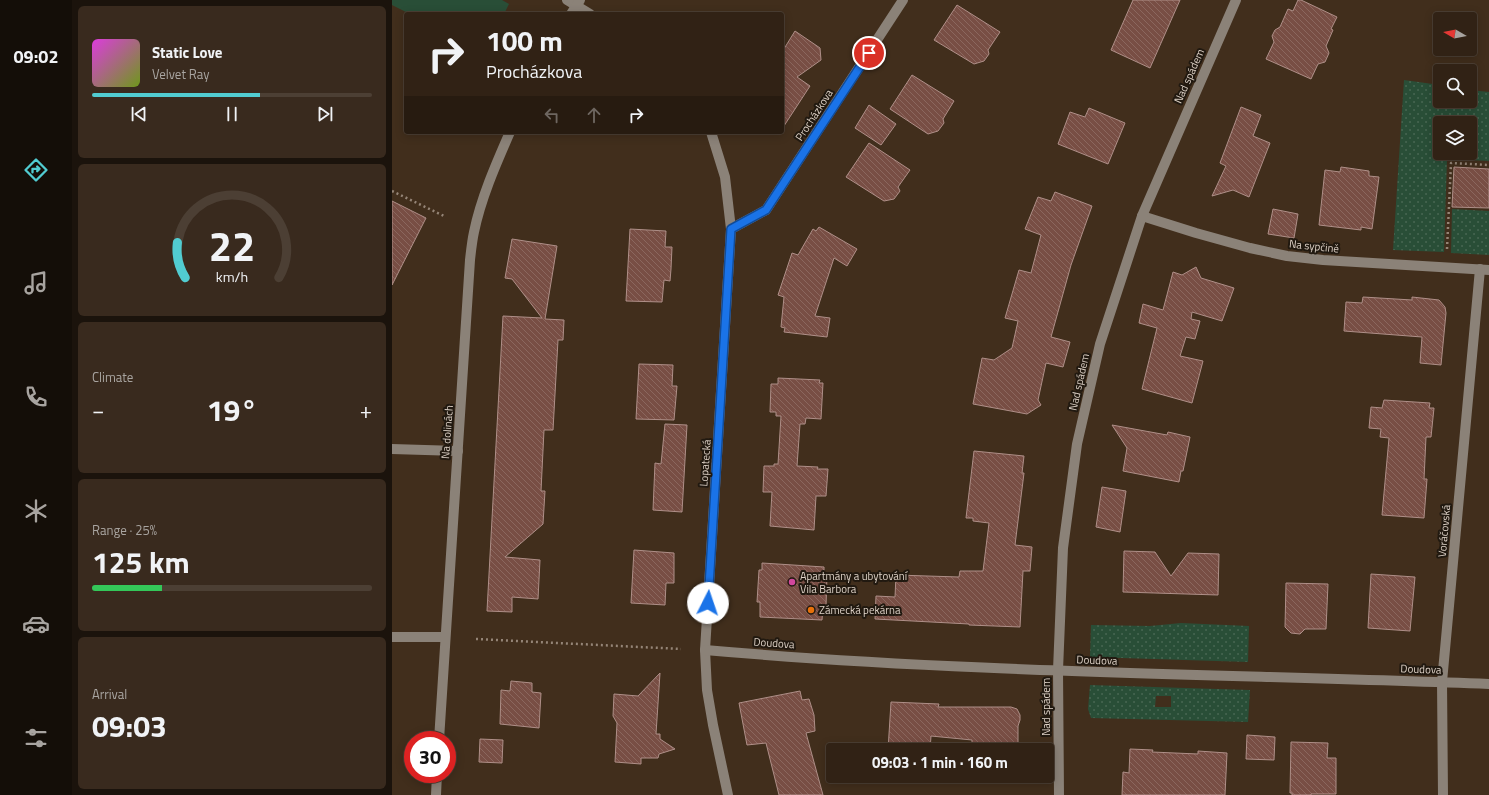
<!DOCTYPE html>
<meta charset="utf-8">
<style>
:root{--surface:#312215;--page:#392a1e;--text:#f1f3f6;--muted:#a8a4a0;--line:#4c3f34;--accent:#51ccd1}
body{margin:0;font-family:"Titillium Web",sans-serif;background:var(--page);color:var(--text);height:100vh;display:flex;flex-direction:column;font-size:15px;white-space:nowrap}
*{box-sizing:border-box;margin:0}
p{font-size:13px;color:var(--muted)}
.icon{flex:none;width:22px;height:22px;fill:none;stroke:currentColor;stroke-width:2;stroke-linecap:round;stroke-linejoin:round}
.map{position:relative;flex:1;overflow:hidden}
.side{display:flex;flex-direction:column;gap:6px;padding:6px;background:#1b130c;width:320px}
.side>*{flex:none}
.hud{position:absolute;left:12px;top:12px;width:380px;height:122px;border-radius:4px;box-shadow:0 2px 10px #0003,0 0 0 1px var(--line);background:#312215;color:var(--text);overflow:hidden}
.needle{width:26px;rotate:279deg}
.fabs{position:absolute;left:1041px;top:12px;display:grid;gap:8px}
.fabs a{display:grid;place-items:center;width:44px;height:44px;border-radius:4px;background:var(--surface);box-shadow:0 2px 10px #0003,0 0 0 1px var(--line);font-size:20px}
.speed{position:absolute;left:12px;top:731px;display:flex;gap:8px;font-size:20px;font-weight:700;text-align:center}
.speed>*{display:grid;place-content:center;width:52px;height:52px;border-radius:50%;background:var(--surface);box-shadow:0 2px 10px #0003,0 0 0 1px var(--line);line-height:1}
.speed .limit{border:6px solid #d22;background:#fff;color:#111}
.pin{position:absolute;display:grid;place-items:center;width:34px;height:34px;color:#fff;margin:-17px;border:2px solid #fff;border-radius:50%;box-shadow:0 1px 4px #0007}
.me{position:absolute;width:44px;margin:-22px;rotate:4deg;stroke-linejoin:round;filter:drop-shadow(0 0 3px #0008)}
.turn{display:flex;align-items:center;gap:14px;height:84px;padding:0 16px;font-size:18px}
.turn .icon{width:52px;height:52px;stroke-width:2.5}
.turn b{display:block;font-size:28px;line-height:34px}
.lanes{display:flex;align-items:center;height:38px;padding:0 16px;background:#0003;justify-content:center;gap:20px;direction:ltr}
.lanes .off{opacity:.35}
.big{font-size:30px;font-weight:700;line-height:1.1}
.side .card{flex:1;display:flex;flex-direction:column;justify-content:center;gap:6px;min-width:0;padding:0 14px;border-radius:6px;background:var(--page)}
.side .dial{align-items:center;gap:0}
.dial svg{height:104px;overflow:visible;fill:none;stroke:var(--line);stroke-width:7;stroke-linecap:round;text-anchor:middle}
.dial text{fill:var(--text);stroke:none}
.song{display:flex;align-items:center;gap:12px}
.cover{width:48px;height:48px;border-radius:6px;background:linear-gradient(135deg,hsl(300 70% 55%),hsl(80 70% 35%))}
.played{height:4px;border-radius:2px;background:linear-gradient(90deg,var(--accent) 60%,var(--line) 60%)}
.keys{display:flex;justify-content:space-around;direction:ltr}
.heat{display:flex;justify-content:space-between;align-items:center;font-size:22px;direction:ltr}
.charge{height:6px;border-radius:3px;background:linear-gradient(90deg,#34c759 25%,var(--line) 0)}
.trip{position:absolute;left:434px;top:743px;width:228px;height:40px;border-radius:4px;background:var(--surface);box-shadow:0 2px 10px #0003,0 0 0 1px var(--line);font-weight:700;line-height:40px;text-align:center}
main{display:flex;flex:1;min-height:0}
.tab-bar{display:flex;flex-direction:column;width:72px;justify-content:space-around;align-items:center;background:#140e08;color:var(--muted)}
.tab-bar .icon{width:28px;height:28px}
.tab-bar .active{color:var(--accent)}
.tab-bar b{font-size:18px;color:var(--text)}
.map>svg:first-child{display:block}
</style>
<main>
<nav class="tab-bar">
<b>09:02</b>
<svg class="icon active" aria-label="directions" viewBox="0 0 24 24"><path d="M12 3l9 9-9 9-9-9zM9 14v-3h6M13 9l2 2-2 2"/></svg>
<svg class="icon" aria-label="music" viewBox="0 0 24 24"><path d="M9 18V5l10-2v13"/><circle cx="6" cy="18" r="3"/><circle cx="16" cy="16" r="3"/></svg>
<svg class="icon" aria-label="phone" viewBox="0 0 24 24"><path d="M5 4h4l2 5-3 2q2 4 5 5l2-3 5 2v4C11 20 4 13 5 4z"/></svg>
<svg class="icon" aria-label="climate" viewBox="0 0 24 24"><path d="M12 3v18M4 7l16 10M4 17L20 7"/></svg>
<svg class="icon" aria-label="car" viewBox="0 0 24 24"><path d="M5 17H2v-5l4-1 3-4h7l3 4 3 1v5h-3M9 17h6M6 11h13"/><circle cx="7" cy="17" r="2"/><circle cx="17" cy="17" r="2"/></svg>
<svg class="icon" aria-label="filters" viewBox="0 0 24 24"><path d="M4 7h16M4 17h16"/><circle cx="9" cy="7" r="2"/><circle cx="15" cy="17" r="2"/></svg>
</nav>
<section class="side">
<div class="card">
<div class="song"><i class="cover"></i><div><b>Static Love</b><p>Velvet Ray</p></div></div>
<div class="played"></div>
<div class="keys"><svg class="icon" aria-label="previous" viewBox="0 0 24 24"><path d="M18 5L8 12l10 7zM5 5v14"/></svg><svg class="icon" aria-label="pause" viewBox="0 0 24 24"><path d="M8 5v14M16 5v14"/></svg><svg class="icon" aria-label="next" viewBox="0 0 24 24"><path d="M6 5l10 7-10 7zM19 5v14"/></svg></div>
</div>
<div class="card dial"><svg viewBox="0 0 100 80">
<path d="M14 69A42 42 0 1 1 86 69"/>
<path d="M14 69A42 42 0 0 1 8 42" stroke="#51ccd1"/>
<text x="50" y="56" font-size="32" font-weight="700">22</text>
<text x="50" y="72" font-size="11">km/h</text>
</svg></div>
<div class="card"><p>Climate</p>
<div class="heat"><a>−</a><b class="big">19°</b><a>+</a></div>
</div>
<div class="card"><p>Range · 25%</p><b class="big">125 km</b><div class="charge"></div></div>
<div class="card"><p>Arrival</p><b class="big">09:03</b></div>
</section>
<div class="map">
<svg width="1097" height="795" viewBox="0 0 1097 795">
<defs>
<pattern id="grass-dots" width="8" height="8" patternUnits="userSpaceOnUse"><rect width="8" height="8" fill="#294e37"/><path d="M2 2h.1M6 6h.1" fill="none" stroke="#486752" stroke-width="1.8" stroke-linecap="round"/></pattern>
<pattern id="building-back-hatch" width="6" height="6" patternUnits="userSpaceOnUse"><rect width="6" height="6" fill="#784e44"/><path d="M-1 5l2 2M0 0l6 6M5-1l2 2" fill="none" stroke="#8b675e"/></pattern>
</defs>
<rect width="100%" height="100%" fill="#412e1c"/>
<g fill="url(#grass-dots)" fill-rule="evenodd">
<path d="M1012,80L1048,85V101H1078V90L1097,92V161L1055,159L1052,252L1001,250ZM1048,123H1078V153H1048Z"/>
<polygon points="1060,209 1097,211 1097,255 1059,253"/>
<polygon points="789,623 857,626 856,662 698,657 699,625 758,626"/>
<path d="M698,685L858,690L856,722L699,718L696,709ZM764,696H779V707H763Z"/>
</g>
<polygon fill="#294e37" points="0,0 110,0 117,4 112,14 18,14 0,5"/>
<g fill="url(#building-back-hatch)" stroke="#af8f88">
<polygon points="741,0 788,0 758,68 719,50"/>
<polygon points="906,0 909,0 945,17 939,29 941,30 934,46 937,53 933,62 926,64 919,79 874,59 882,42 880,36 883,30 888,27 896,9 901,11"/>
<polygon points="565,5 608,32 596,50 597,54 592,61 582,64 542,40"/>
<polygon points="403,31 428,48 429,60 405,77 418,86 390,129 390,52"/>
<polygon points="520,75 562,101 551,119 552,123 546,131 536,134 498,109"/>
<polygon points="477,105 504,124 489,145 463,128"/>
<polygon points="849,107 869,115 861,136 878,143 857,197 841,190 820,196 834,166 828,163"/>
<polygon points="697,108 733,123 716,164 666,144 678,112 693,117"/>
<polygon points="477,143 518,170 506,187 508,191 502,199 492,201 454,177"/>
<polygon points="949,167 977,171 977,176 987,177 980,229 969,227 969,230 927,225 933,170 948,172"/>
<polygon points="1062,167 1097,169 1097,208 1060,207"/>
<polygon points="663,192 700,206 679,265 659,337 678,342 671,367 654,363 646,400 649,405 635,414 581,404 590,358 602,360 620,348 626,321 613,318 627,270 639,273 649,235 633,229 646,197 659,201"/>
<polygon points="0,201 34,218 0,285"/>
<polygon points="881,209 906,214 902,238 876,234"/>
<polygon points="427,227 465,249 455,266 442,258 423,316 438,318 435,337 392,332 393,328 389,327 392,297 386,295 400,253 406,255 421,229 424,231"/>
<polygon points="238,229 274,231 273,247 280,247 279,269 278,281 272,280 270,302 234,301"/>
<polygon points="120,239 165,246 153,319 172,320 171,340 166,340 161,430 152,430 149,491 153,491 151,524 113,557 148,560 146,599 120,597 120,612 95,611 111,316 150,318 120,279 113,278"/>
<polygon points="804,267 809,278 842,288 830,321 800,312 799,319 808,321 803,339 794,337 788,356 811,361 800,403 750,389 765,328 747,323 751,304 771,310 781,272 790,275"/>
<polygon points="971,297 1020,300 1020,297 1047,300 1053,307 1054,313 1049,365 1028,363 1030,337 952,331 954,302 970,303"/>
<polygon points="247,364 281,365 280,386 285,386 282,420 244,419"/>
<polygon points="386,378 428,380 427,383 431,383 429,419 414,418 413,424 408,424 405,466 426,467 425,469 436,469 434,496 424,496 422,530 378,526 380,492 371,492 372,466 382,466 382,464 386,464 389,416 384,416 384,412 378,412 379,384 386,384"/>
<polygon points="992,400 1038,403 1037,408 1042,408 1039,437 1034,437 1032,479 1035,479 1032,518 990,515 997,438 988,437 989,429 977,428 979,407 990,408"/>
<polygon points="273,424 295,425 290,512 261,510 263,463 269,464"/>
<polygon points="720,425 775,435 776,432 798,437 791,471 789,471 787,482 731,471 735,448"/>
<polygon points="582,451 632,456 630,473 632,473 623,545 640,547 638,571 631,571 628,627 577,625 577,624 483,619 484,596 503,597 504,575 567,577 568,571 591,571 597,523 581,521 581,518 574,518"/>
<polygon points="710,487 734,491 728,532 704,527"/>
<polygon points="242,550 282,553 282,583 274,583 273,605 239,603"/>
<polygon points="732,551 763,552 779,576 796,553 827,554 826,595 731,592"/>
<polygon points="370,563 432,567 432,574 435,575 434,606 431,606 430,620 368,617 368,602 365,602 367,570 370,570"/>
<polygon points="979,574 1023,577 1018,631 976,628"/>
<polygon points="894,583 936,584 934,629 913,629 908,634 899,633 893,627"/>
<polygon points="268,673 264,734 268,734 268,739 283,749 267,754 266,758 249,758 249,764 223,762 225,723 221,716 222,694 246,696"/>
<polygon points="119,681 140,683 140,692 149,693 147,728 108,724 109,690 118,691"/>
<polygon points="408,691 410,700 417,699 422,715 423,731 414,733 431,795 387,795 374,743 355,745 347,703"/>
<polygon points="499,702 547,704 546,707 619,707 625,709 628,715 628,720 626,726 626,750 580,750 580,740 539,736 538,750 496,750"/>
<polygon points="855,735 883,737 882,760 854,759"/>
<polygon points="88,739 111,740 110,763 87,762"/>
<polygon points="899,742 936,743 935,758 944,758 944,794 919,794 919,795 900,795 900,793 898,793"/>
<polygon points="738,749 761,750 760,752 806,754 806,751 835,753 833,795 730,795 731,772 737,773"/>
</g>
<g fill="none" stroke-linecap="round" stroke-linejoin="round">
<g stroke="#958577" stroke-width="2.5" stroke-dasharray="2 3" stroke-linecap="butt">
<polyline points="0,191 52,216"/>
<polyline points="1055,249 1059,163 1097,165"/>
<polyline points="84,639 289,649"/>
</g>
<g stroke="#8b8278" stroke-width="10">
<polyline points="175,0 198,14"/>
<polyline points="179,14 188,0"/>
<polyline points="319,132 333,177 339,229 313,650 315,690 321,725 336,795"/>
<polyline points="750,216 804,233 858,248 895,256 931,260 1097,270"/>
<polyline points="339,229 374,210 511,0"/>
<polyline points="0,449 66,451"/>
<polyline points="0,637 53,637"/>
<path d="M313,650C574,673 836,674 1097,684"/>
<path d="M47,740L78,260C79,251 80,241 82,232C89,198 104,164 118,132"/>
<polyline points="44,795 45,774"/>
<polyline points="667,795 666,670 671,548 685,444 708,344 750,216 844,0"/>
<polyline points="1051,795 1050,682 1088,269"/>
</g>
</g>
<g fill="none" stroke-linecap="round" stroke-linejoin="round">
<g stroke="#114b97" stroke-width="10">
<polyline id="route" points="316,603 339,229 374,210 477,53"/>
</g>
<use href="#route" stroke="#1a73e8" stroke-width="7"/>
</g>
<circle fill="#d1479c" stroke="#211910" stroke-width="1.5" cx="400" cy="582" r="4"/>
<circle fill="#e8710a" stroke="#211910" stroke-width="1.5" cx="419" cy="610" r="4"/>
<g text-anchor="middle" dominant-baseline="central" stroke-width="4" stroke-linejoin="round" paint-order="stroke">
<g font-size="11" fill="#ded2c7" stroke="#211910">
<text transform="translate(797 76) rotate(-66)">Nad spádem</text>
<text transform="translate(422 115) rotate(-57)">Procházkova</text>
<text transform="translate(922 246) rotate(6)">Na sypčině</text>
<text transform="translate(687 382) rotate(-77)">Nad spádem</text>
<text transform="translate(55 432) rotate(-86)">Na dolinách</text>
<text transform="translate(313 463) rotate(-86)">Lopatecká</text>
<text transform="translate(1052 531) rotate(-85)">Voráčovská</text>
<text transform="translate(382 643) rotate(4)">Doudova</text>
<text transform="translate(705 660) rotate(2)">Doudova</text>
<text transform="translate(1029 669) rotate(2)">Doudova</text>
<text transform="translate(654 707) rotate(-90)">Nad spádem</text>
</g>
<g font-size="11" fill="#ded2c7" stroke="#211910" text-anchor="start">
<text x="408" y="576">Apartmány a ubytování<tspan x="408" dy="13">Vila Barbora</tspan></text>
<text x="427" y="610">Zámecká pekárna</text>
</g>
</g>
</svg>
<div class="fabs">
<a><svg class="needle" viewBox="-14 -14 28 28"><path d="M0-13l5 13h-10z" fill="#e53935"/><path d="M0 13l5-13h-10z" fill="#a8a4a0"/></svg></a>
<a><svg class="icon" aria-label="search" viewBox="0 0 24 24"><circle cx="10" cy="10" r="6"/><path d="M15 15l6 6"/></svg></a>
<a><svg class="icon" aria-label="layers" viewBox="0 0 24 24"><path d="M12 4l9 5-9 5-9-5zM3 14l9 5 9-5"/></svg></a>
</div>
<div class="speed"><div class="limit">30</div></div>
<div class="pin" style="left:477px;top:53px;background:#d93025"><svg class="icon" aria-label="arrive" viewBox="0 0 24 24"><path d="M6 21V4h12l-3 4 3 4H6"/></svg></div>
<svg class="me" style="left:316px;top:603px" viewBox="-20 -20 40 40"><circle r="19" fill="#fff"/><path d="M0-13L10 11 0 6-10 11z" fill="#1a73e8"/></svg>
<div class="trip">09:03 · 1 min · 160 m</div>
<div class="hud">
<div class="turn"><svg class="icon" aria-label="right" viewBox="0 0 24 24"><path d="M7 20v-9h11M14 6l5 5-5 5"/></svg><div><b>100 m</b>Procházkova</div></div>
<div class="lanes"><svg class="icon off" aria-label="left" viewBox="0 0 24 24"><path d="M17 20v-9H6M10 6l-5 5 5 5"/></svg><svg class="icon off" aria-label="ahead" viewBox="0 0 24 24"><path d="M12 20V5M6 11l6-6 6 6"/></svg><svg class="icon" aria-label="right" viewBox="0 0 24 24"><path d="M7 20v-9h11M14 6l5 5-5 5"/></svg></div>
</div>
</div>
</main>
